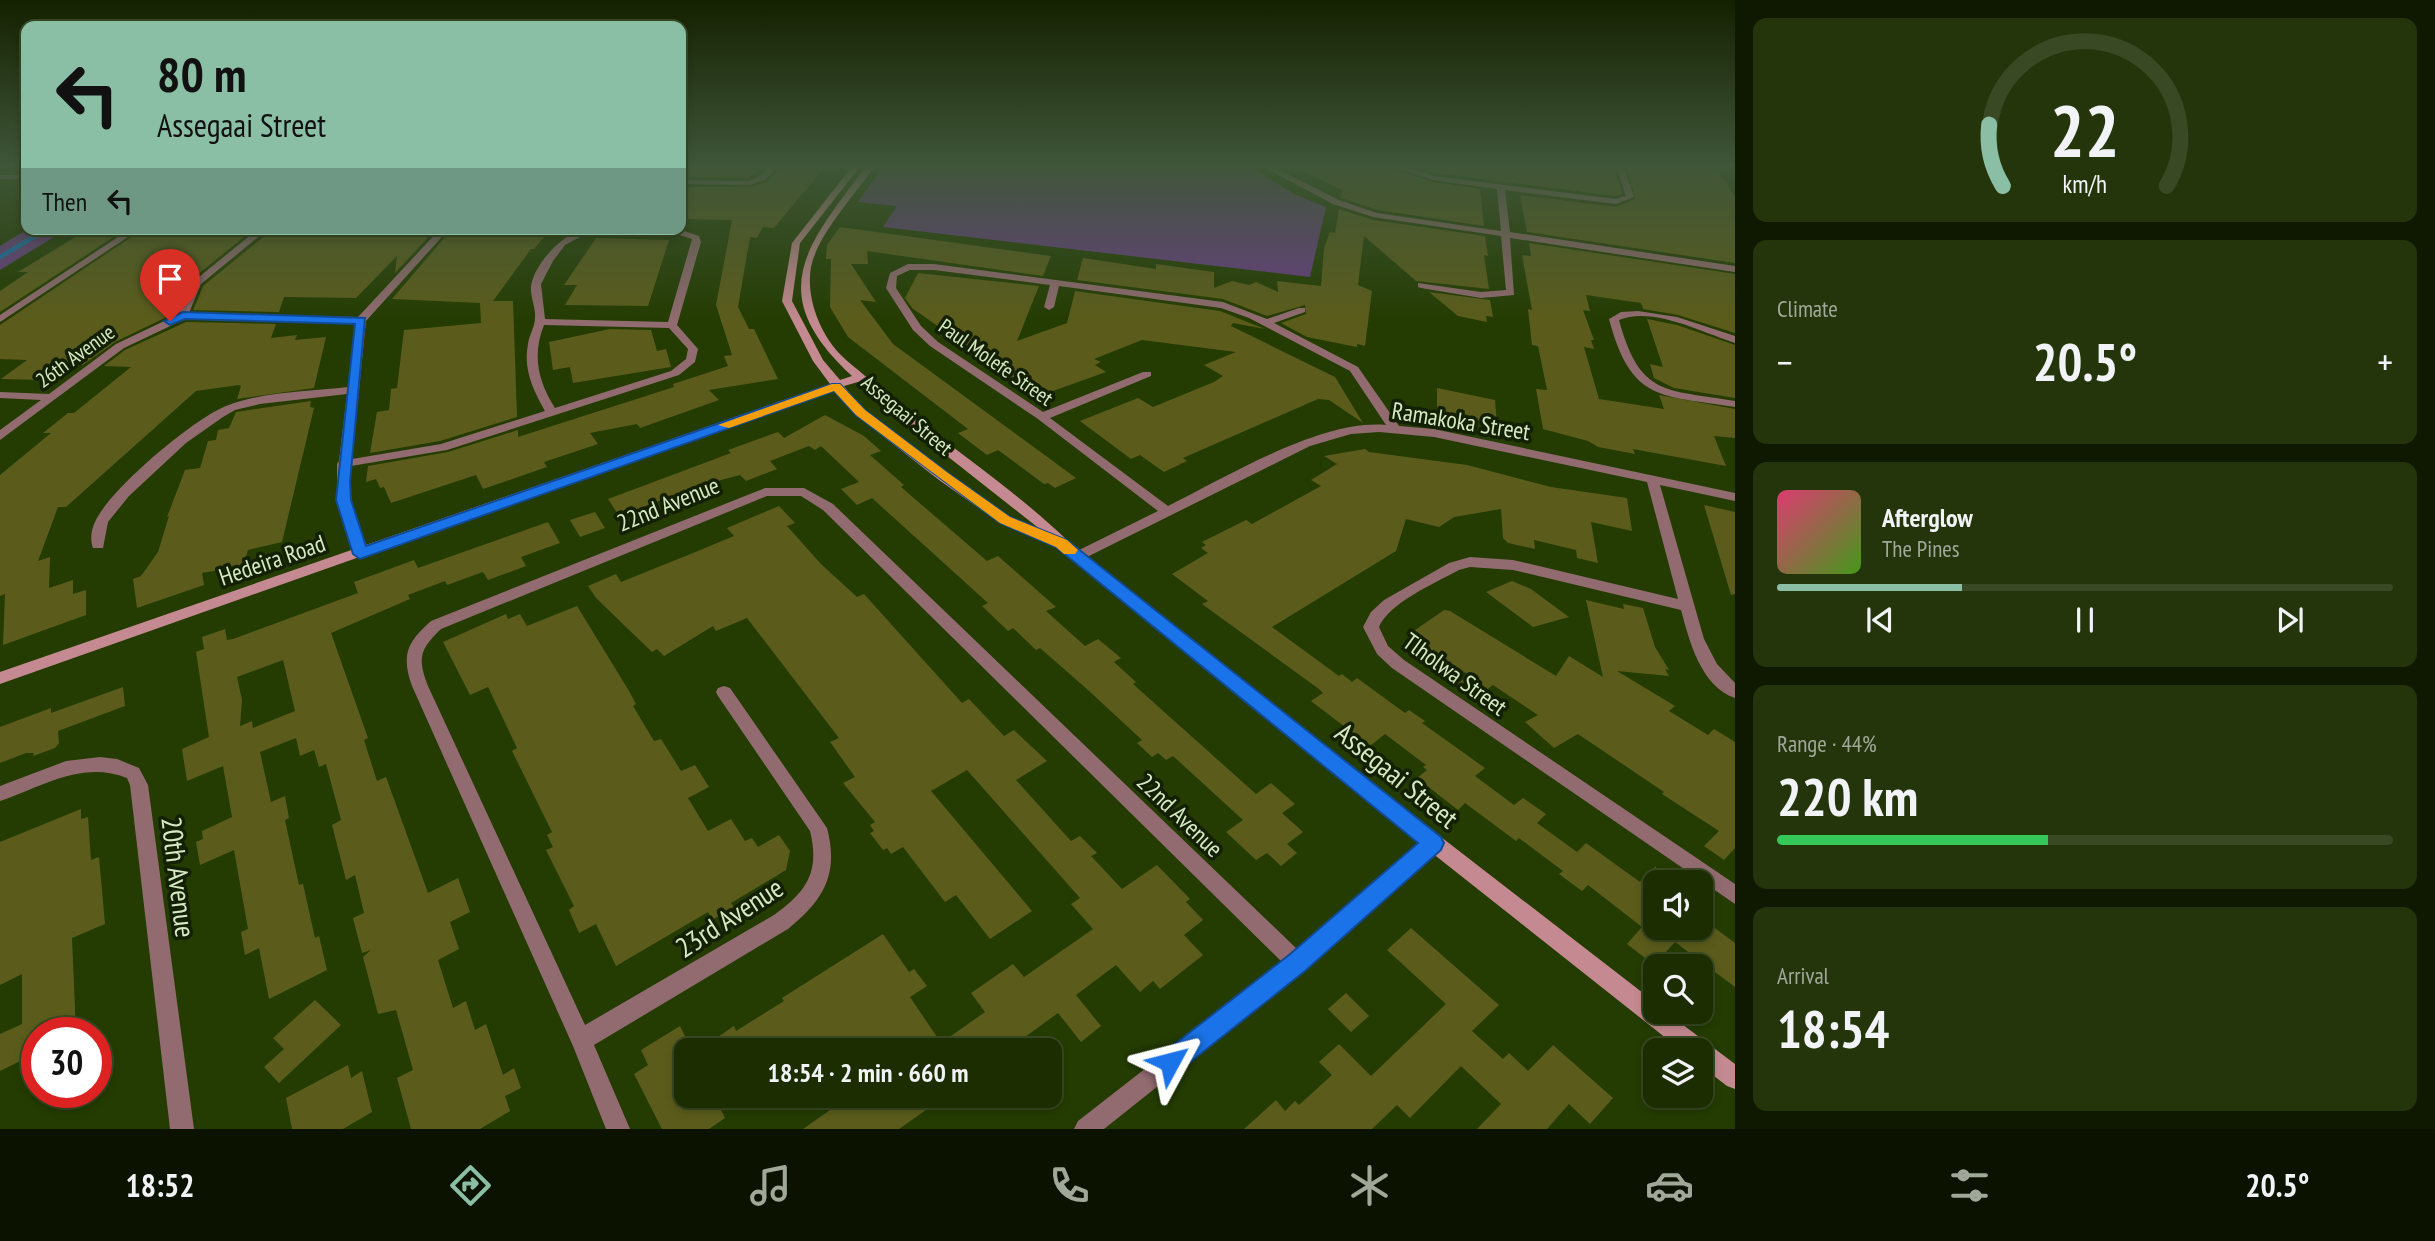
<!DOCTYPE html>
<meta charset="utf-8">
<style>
:root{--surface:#1b2d01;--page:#24350b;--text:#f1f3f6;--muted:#a0a899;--line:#394923;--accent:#8abfa5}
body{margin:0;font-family:"PT Sans Narrow",sans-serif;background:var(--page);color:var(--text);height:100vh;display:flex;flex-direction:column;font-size:26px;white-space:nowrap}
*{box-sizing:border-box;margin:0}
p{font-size:23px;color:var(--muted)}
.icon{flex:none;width:38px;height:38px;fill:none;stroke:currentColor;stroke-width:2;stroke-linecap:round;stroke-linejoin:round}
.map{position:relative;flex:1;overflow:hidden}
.side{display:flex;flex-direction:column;gap:18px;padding:18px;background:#0f1901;width:700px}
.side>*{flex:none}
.guide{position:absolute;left:21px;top:21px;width:665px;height:214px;border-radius:14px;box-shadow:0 4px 10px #0003,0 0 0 2px var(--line);background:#8abfa5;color:#111;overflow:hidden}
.tools{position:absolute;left:1643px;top:870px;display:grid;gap:14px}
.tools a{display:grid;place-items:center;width:70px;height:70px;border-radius:14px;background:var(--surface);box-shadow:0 4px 10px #0003,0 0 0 2px var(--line);font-size:35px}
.speed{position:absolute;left:21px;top:1017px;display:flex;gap:14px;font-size:35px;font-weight:700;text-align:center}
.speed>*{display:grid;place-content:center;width:91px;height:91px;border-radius:50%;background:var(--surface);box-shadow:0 4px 10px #0003,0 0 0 2px var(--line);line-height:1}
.speed .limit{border:10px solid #d22;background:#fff;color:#111}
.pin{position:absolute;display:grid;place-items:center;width:60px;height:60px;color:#fff;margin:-72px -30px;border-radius:50% 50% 50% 0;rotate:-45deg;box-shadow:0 0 7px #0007}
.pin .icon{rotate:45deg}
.me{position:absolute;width:77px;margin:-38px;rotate:52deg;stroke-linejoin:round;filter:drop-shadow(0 0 5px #0008)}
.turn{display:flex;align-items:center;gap:24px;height:147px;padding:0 21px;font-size:32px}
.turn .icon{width:91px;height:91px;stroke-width:2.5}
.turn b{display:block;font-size:49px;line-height:60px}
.then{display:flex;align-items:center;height:66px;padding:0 21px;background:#0003;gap:14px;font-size:26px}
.big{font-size:52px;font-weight:700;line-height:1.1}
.side .card{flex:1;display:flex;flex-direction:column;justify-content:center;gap:10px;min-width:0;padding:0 24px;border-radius:14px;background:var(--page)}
.side .dial{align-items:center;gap:0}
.dial svg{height:182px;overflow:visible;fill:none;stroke:var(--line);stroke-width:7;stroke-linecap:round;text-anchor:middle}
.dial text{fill:var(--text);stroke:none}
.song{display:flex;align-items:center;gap:21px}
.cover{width:84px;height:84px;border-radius:10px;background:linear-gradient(135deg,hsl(340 70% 55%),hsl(100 70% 35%))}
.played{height:7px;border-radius:4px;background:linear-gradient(90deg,var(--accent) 30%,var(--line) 30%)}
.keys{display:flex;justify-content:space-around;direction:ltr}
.heat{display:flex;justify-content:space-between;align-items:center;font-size:38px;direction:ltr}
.charge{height:10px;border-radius:5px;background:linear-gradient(90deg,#34c759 44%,var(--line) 0)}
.trip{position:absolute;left:674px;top:1038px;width:388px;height:70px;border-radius:14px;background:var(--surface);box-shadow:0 4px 10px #0003,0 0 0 2px var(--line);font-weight:700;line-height:70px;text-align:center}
.dock{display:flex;height:112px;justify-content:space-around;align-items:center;background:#0b1200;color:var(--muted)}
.dock .icon{width:49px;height:49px}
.dock .selected{color:var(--accent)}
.dock b{font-size:32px;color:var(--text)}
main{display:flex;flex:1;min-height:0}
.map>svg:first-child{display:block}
</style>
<main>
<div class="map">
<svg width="1735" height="1129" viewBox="0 0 1735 1129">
<rect width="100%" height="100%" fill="#243c01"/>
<g fill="#6a3e86">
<polygon points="885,164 1246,164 1294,194 1326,207 1310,277 883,227 897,206 858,202"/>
<polygon points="28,229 67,229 0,270 0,246"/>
</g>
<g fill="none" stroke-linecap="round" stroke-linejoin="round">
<polyline stroke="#1770bc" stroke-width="4.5" points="0,257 47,229"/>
</g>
<g fill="#5b5c1b" fill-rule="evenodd">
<polygon points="684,164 768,164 748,178 681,177"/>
<polygon points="783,164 827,164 774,228 763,227 757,238 750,237 738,307 749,329 754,329 778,379 709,390 719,400 640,428 637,424 590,433 598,444 544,462 547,467 483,489 476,475 391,503 384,487 380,488 376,479 366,482 368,466 448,452 518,430 518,437 674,387 673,384 728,366 724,356 732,355 716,305 732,220 681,219 681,187 751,187 767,182"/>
<polygon points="1287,164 1382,164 1432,182 1480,189 1484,226 1378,210 1341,198 1342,190"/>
<polygon points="1404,164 1613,164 1623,194 1615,196 1435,173"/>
<polygon points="1626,164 1716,167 1735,197 1735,263 1527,232 1520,195 1616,207 1635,199"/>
<polygon points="1339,209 1373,220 1485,236 1488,256 1484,255 1489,289 1416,281 1364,236 1358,285 1372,291 1365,346 1357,344 1357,347 1307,337 1281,323 1306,314 1305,305 1267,316 1223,299 1077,280 1083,258 1156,269 1156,264 1214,272 1214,288 1232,281 1249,285 1256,282 1278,292 1277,281 1321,286 1324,248 1330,232 1335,233"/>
<polygon points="840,227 1051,256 1043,276 867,251 868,264 851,264 876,302 860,300 893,344 1076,478 1055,488 1048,483 1044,484 998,450 987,455 958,433 968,429 848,337 830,307 831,259 826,259 827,245"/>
<polygon points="280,229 436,229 395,273 397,256 356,298 284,297 279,312 193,310 203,286 267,234 275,234"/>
<polygon points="452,229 551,229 534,249 531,249 493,301 513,301 517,417 440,441 370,453 377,412 389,410 391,389 397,388 404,330 481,323 480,303 392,299"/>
<polygon points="171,231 249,233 192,279 177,312 115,342 83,365 61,364 41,380 1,379 27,360 0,359 0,325 136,234 164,235"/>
<polygon points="82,233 118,234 0,312 0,291 28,272 18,272"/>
<polygon points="596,238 669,240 648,306 565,305 577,285 564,285"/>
<polygon points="1529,243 1735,274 1735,333 1678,315 1643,309 1641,303 1586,295 1590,311 1583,310 1594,340 1591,340 1594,349 1584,347 1599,399 1664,409 1659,395 1735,409 1735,438 1714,436 1726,466 1633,449 1635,454 1598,447 1588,441 1543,429 1536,389 1547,390 1538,346 1532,345 1528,309 1532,310 1522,255 1531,256"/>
<polygon points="918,273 1039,286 1017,341 1067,323 1075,291 1220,311 1265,329 1233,323 1231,326 1335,377 1363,423 1329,400 1318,399 1183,458 1187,461 1164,472 1140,455 1131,459 1080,421 1138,398 1153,407 1214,382 1223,376 1204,365 1236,352 1142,340 1094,359 1101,362 1095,365 1106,372 1050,392 1043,387 1031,392 912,308 905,298"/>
<polygon points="1429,292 1490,300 1493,317 1486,316 1487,322 1458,316"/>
<polygon points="1647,319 1677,325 1735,345 1735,398 1674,388 1654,378 1650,364 1663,367"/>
<polygon points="186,322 276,324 271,338 297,335 295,340 326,337 314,388 237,399 241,386 239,385 196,391 66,507 58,507 38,561 50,557 49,588 73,580 73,594 86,590 86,615 3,645 5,594 0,596 0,475 51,433 43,433 68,413 74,413 131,367 104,366 125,350"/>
<polygon points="610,329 651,330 657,351 666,349 671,367 573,383 570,367 553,370 549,342"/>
<polygon points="1437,388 1495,400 1497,425 1437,410"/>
<polygon points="311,401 310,407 314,408 282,542 248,550 243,566 202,573 204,585 137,608 133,579 141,576 158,552 169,516 167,517 185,470 200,468 208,441 216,440 218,430 229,428 236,412"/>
<polygon points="825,415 864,436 881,451 870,455 904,485 901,487 987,561 998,556 1056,607 1046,611 1085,646 1098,639 1121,658 1114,662 1136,682 1133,684 1256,794 1271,783 1295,804 1282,813 1303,832 1287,844 1297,853 1281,866 1267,853 1256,860 1226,832 1243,820 1173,756 1166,760 1158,753 1152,757 1137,743 1142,740 1088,690 1040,648 1036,650 1013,628 1008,631 982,606 988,603 872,498 857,505 841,489 859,482 821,446 815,450 809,446 770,461 777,469 746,481 740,475 706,484 643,507 645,510 621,519 608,499 731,453 728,450 778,432 784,438"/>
<polygon points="1365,449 1369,452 1467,465 1551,487 1627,498 1632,531 1591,522 1598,563 1577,558 1576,550 1534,540 1535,549 1508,543 1503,538 1501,509 1454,517 1439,527 1406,519 1396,551 1272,627 1339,676 1342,674 1352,682 1357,678 1405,713 1409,710 1425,721 1422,723 1485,768 1475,776 1514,805 1523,798 1546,814 1537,823 1577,852 1586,843 1640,882 1656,866 1656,928 1705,928 1708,923 1735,943 1735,987 1675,942 1654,965 1627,944 1642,927 1588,885 1582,891 1559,874 1563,871 1519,838 1516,841 1465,803 1458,810 1417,778 1427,770 1423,767 1426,765 1385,734 1370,746 1311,701 1323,693 1319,689 1202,604 1208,601 1172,574 1208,553 1201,548 1206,545 1202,542 1246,520 1252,524 1321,486 1311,480 1337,464 1324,456"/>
<polygon points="1704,505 1735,512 1735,594 1731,595"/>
<polygon points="779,506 795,523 787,526 821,564 857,597 864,594 962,703 969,699 1004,736 1014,730 1047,761 1016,780 1071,841 1080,836 1097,853 1091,856 1122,889 1157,865 1190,899 1186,902 1203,920 1184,935 1203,955 1160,989 1153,981 1140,992 1116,965 1076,995 1101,1026 1081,1042 1058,1013 1007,1050 699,1050 734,1026 736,1031 784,1001 782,998 883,934 909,972 914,969 927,986 910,997 941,1043 985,1012 971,993 1013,964 1024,977 1093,929 1071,904 1080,898 967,770 931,791 1032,911 990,939 956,895 945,902 903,847 891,854 887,848 883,850 870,833 874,831 870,825 875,822 843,783 855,777 830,742 839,738 747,618 716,631 713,626 664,656 657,649 652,652 596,598 588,586 616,574 621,582 693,553 734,536 727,528"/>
<polygon points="595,512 605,528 580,537 570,520"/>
<path d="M548,522L560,543L521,557L526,566L488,580L483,572L447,585L445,581L408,595L410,599L331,633L368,738L364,740L377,781L386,777L428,893L458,878L470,912L450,922L459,949L438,960L453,1008L466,1001L475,1030L486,1024L503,1075L514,1068L521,1088L505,1096L510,1111L480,1129H411L397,1078L413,1070L396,1010L378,1014L363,957L371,950L362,953L353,918L364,913L355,875L346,880L332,825L341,820L326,764L319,767L314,750L300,756L296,738L260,752L271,802L285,796L289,818L285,820L299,885L303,884L315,938L319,936L327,970L269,999L259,948L245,955L241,932L248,929L234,850L200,865L196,842L203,839L202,831L232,817L223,766L187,781L182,749L209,737L196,652L204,649L202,637L225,629L227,640L233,639L358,593L354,582L395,567L414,560L418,568ZM283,660L295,711L253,728L252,721L240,726L242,700L237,677Z"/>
<polygon points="1512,581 1531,589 1569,617 1533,627 1486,592"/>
<polygon points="1586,600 1624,609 1623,604 1643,608 1655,647 1669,670 1665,669 1669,676 1617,671 1675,706 1669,711 1708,735 1714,729 1735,742 1735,848 1724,860 1704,846 1719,831 1662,794 1664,792 1578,734 1554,748 1525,722 1538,715 1493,685 1477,697 1457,684 1469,675 1408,635 1444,610 1450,611 1556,676 1569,656 1603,677"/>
<polygon points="577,606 629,691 636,704 633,706 654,741 661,739 681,771 695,765 709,787 688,798 708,831 731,819 745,841 752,838 758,847 779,835 790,851 786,870 731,903 734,907 712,920 708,912 616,966 596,924 579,933 569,910 574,906 546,850 553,847 547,835 552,832 512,751 517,748 488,687 470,695 443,642 506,614 508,619 520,614 527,626"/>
<polygon points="123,687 125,706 58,731 59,743 55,748 33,756 34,753 26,753 0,763 0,727 51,708 51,713"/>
<polygon points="81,809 81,819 88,817 91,860 99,857 105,924 72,938 76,1032 37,1032 37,1053 0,1071 0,1034 22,1024 22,974 0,985 0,842"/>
<polygon points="1411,928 1499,1005 1472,1031 1503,1059 1509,1053 1528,1071 1553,1045 1613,1098 1590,1124 1569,1104 1547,1129 1477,1129 1501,1104 1461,1066 1410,1118 1397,1105 1372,1129 1244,1129 1276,1100 1285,1111 1295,1101 1299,1105 1332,1075 1319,1062 1339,1044 1371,1076 1446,1004 1387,950"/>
<polygon points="1346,993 1369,1016 1351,1032 1328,1009"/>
<polygon points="315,1000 341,1025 279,1083 264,1067 284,1049 273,1038"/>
<polygon points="680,1026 692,1050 686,1050 686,1096 714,1096 725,1118 709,1129 662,1129 634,1074 648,1065 641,1050"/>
<polygon points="348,1065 351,1078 362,1071 372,1112 343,1129 292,1129 286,1098"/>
<polygon points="850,1096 946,1096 899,1129 803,1129"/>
</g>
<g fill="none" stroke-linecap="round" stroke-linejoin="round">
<g fill="#916b70" fill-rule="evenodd">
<polygon points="772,164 780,164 765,180 750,185 681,184 681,180 749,181 759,176"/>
<polygon points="1258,164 1267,164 1339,200 1377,213 1501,231 1497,189 1433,180 1385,164 1396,164 1434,176 1615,199 1626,196 1615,164 1623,164 1634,197 1616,204 1505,190 1510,232 1735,266 1735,272 1510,238 1514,295 1481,298 1421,288 1418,287 1418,283 1481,292 1506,290 1501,236 1373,217 1333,204"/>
<rect x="0" y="175" width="26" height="4"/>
<polygon points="130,229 140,229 0,322 0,315"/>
<path d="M258,229H268L201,284L189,313L358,317L440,229H449L366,321L352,459L441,444L545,411C533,390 523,369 528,344C529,335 535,327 535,318C536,307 530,297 531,286C534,265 560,237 579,231L678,229L699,236L701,242L677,325L698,349L695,362L679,375L447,450L351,466L349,500L368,554L366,557L361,559L354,554L337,500V464L339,461L347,394L260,404L235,410L223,417L186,443L129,496L108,522L103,548H93C90,540 91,530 95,522C109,490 193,419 226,406C264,391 308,392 348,387L356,323L185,319L124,348L0,440V430L41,400L0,398V392L49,394L116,344L179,314L194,281ZM635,231L673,233L692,239L668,322L545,319L541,284L553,261L565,245L584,235ZM544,325L669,328L688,349L686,359L671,371L555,408C538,381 532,355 544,325Z"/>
<path d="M908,264H934L1223,302L1267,319L1299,308H1305V312L1274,323L1358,367L1399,426L1434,429L1735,493V501L1660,485L1704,639L1717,664L1735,683V698C1701,687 1689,640 1681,610L1513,570L1470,567L1459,570C1435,583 1389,603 1379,627L1388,646L1404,660L1735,884V904L1392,668L1377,654L1363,627L1371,612L1384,600L1449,563L1470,557L1513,560L1678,599L1647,482L1434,437L1379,432L1351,434L1310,446L1083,559H1073L1071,556L1073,553L1158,511L1038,419L930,346L913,330L886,288L890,273ZM910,270H934L1050,285L1044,307L1049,310L1054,307L1059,286L1221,308L1249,318L1350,371L1386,425C1321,419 1227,477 1168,506L1050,418L1151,376V372H1143L1043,412L938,342L921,326L896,288L897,276Z"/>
<path d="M1638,311L1677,317L1735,336V343C1703,333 1653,306 1619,320C1640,397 1665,389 1735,401V407C1660,395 1631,402 1609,319L1621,312Z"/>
<path d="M765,488H804L833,504L1297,949L1427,837L1434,835L1441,837L1443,843L1441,849L1304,970L1104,1129H1074L1078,1121L1282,962L823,510L801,496H767L441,629C420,649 417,658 428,686L585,1025L774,915C807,891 820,872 810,831L718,696L716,692L718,688L724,686L730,688L827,828C839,874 824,900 788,929L594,1045L630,1129H606L573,1046L412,686C401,655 407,642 431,621Z"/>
<path d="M100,757L117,759L139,768L148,785L194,1129H170L130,785L127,778C82,760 42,787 0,801V786L66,761Z"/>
</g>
<path fill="#c58a91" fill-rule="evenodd" d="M854,164H862L800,243L792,301L823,360L840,380L852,376C761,292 808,244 868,164H876C857,193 818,233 811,267C806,295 818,329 837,351C845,360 856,368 864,375C929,434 1004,480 1067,540L1441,837L1656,1003V1012H1666L1735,1064V1089L1727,1086L1701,1066V1050H1681L1427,849L1057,546L1000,523L939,480L856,415L835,389L0,684V672L830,384L813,361L782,301L792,243ZM858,382L890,411L1041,530L1010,517L947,474L864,411L844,386Z"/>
</g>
<linearGradient id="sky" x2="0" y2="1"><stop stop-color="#142101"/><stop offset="0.51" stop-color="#3f5638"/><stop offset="1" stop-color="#3f5638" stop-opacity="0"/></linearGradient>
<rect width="1735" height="322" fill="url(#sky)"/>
<polygon fill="#1a73e8" stroke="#114b97" stroke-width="2" points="183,312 365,318 350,482 351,500 366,546 832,384 840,384 865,410 948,473 1010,517 1067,540 1441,837 1444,843 1441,850 1305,971 1179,1071 1170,1075 1162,1071 1158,1062 1162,1054 1289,955 1418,843 1056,547 1000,523 856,415 834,391 360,559 353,554 336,500 355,324 185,319 170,325 164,321"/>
<polygon fill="#f59e0b" points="832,384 840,384 865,410 948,473 1010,517 1067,540 1078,550 1075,554 1064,554 1056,547 1000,523 856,415 834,391 729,428 718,425"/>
<g text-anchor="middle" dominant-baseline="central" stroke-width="7" stroke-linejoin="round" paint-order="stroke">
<g font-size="21" fill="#d5e9c4" stroke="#132003">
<text transform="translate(75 356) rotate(-36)">26th Avenue</text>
<text transform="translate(996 362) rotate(35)">Paul Molefe Street</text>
<text transform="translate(907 415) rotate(40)">Assegaai Street</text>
</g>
<g font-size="24" fill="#d5e9c4" stroke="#132003">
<text transform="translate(1461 421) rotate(9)">Ramakoka Street</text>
<text transform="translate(668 504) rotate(-22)">22nd Avenue</text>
<text transform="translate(272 560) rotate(-19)">Hedeira Road</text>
<text transform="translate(1455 674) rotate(36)">Tlholwa Street</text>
<text transform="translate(1180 815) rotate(44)">22nd Avenue</text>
</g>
<g font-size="28" fill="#d5e9c4" stroke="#132003">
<text transform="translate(1397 775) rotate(39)">Assegaai Street</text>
<text transform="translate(179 877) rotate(83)">20th Avenue</text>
<text transform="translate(729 917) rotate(-33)">23rd Avenue</text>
</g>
</g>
</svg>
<div class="tools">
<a><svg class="icon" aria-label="sound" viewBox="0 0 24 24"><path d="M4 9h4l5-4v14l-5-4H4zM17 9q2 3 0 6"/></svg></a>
<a><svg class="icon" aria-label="search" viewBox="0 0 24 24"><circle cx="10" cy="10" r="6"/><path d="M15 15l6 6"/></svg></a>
<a><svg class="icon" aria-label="layers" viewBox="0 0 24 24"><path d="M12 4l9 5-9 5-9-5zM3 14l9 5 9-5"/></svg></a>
</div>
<div class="speed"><div class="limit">30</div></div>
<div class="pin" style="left:170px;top:321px;background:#d93025"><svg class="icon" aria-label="arrive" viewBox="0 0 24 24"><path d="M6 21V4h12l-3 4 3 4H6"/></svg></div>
<svg class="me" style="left:1170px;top:1062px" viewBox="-20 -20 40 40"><path d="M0-17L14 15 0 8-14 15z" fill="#1a73e8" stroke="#fff" stroke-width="4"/></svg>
<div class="trip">18:54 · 2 min · 660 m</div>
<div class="guide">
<div class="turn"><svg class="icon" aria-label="left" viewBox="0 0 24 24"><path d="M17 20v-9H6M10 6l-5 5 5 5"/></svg><div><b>80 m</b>Assegaai Street</div></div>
<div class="then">Then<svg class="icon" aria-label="left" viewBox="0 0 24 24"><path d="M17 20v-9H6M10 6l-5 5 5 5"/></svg></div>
</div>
</div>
<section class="side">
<div class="card dial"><svg viewBox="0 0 100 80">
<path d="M14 69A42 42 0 1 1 86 69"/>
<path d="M14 69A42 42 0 0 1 8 42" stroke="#8abfa5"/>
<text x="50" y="56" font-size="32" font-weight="700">22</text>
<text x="50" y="72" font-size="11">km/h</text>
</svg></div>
<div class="card"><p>Climate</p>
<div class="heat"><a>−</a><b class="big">20.5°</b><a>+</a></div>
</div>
<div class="card">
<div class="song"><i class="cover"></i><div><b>Afterglow</b><p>The Pines</p></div></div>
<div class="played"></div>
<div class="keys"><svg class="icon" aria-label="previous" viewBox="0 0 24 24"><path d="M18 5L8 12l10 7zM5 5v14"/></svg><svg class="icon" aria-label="pause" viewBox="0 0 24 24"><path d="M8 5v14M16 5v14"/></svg><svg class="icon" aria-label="next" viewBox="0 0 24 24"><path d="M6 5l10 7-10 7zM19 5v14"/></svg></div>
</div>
<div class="card"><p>Range · 44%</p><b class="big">220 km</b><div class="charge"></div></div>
<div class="card"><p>Arrival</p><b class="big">18:54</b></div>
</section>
</main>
<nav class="dock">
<b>18:52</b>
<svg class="icon selected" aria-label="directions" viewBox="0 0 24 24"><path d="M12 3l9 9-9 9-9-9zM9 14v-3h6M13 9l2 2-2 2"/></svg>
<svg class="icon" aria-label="music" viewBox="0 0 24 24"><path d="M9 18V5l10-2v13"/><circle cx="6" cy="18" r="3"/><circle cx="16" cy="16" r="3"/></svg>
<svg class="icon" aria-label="phone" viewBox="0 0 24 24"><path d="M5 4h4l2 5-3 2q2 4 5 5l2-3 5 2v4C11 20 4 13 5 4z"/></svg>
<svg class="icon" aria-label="climate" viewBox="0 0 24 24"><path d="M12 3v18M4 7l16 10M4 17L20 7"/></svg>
<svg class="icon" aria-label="car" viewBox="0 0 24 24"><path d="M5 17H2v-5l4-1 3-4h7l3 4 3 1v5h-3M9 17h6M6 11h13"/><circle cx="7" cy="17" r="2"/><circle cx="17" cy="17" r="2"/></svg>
<svg class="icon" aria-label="filters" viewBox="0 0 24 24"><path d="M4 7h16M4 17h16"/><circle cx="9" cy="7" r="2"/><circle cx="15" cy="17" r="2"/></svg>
<b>20.5°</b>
</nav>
